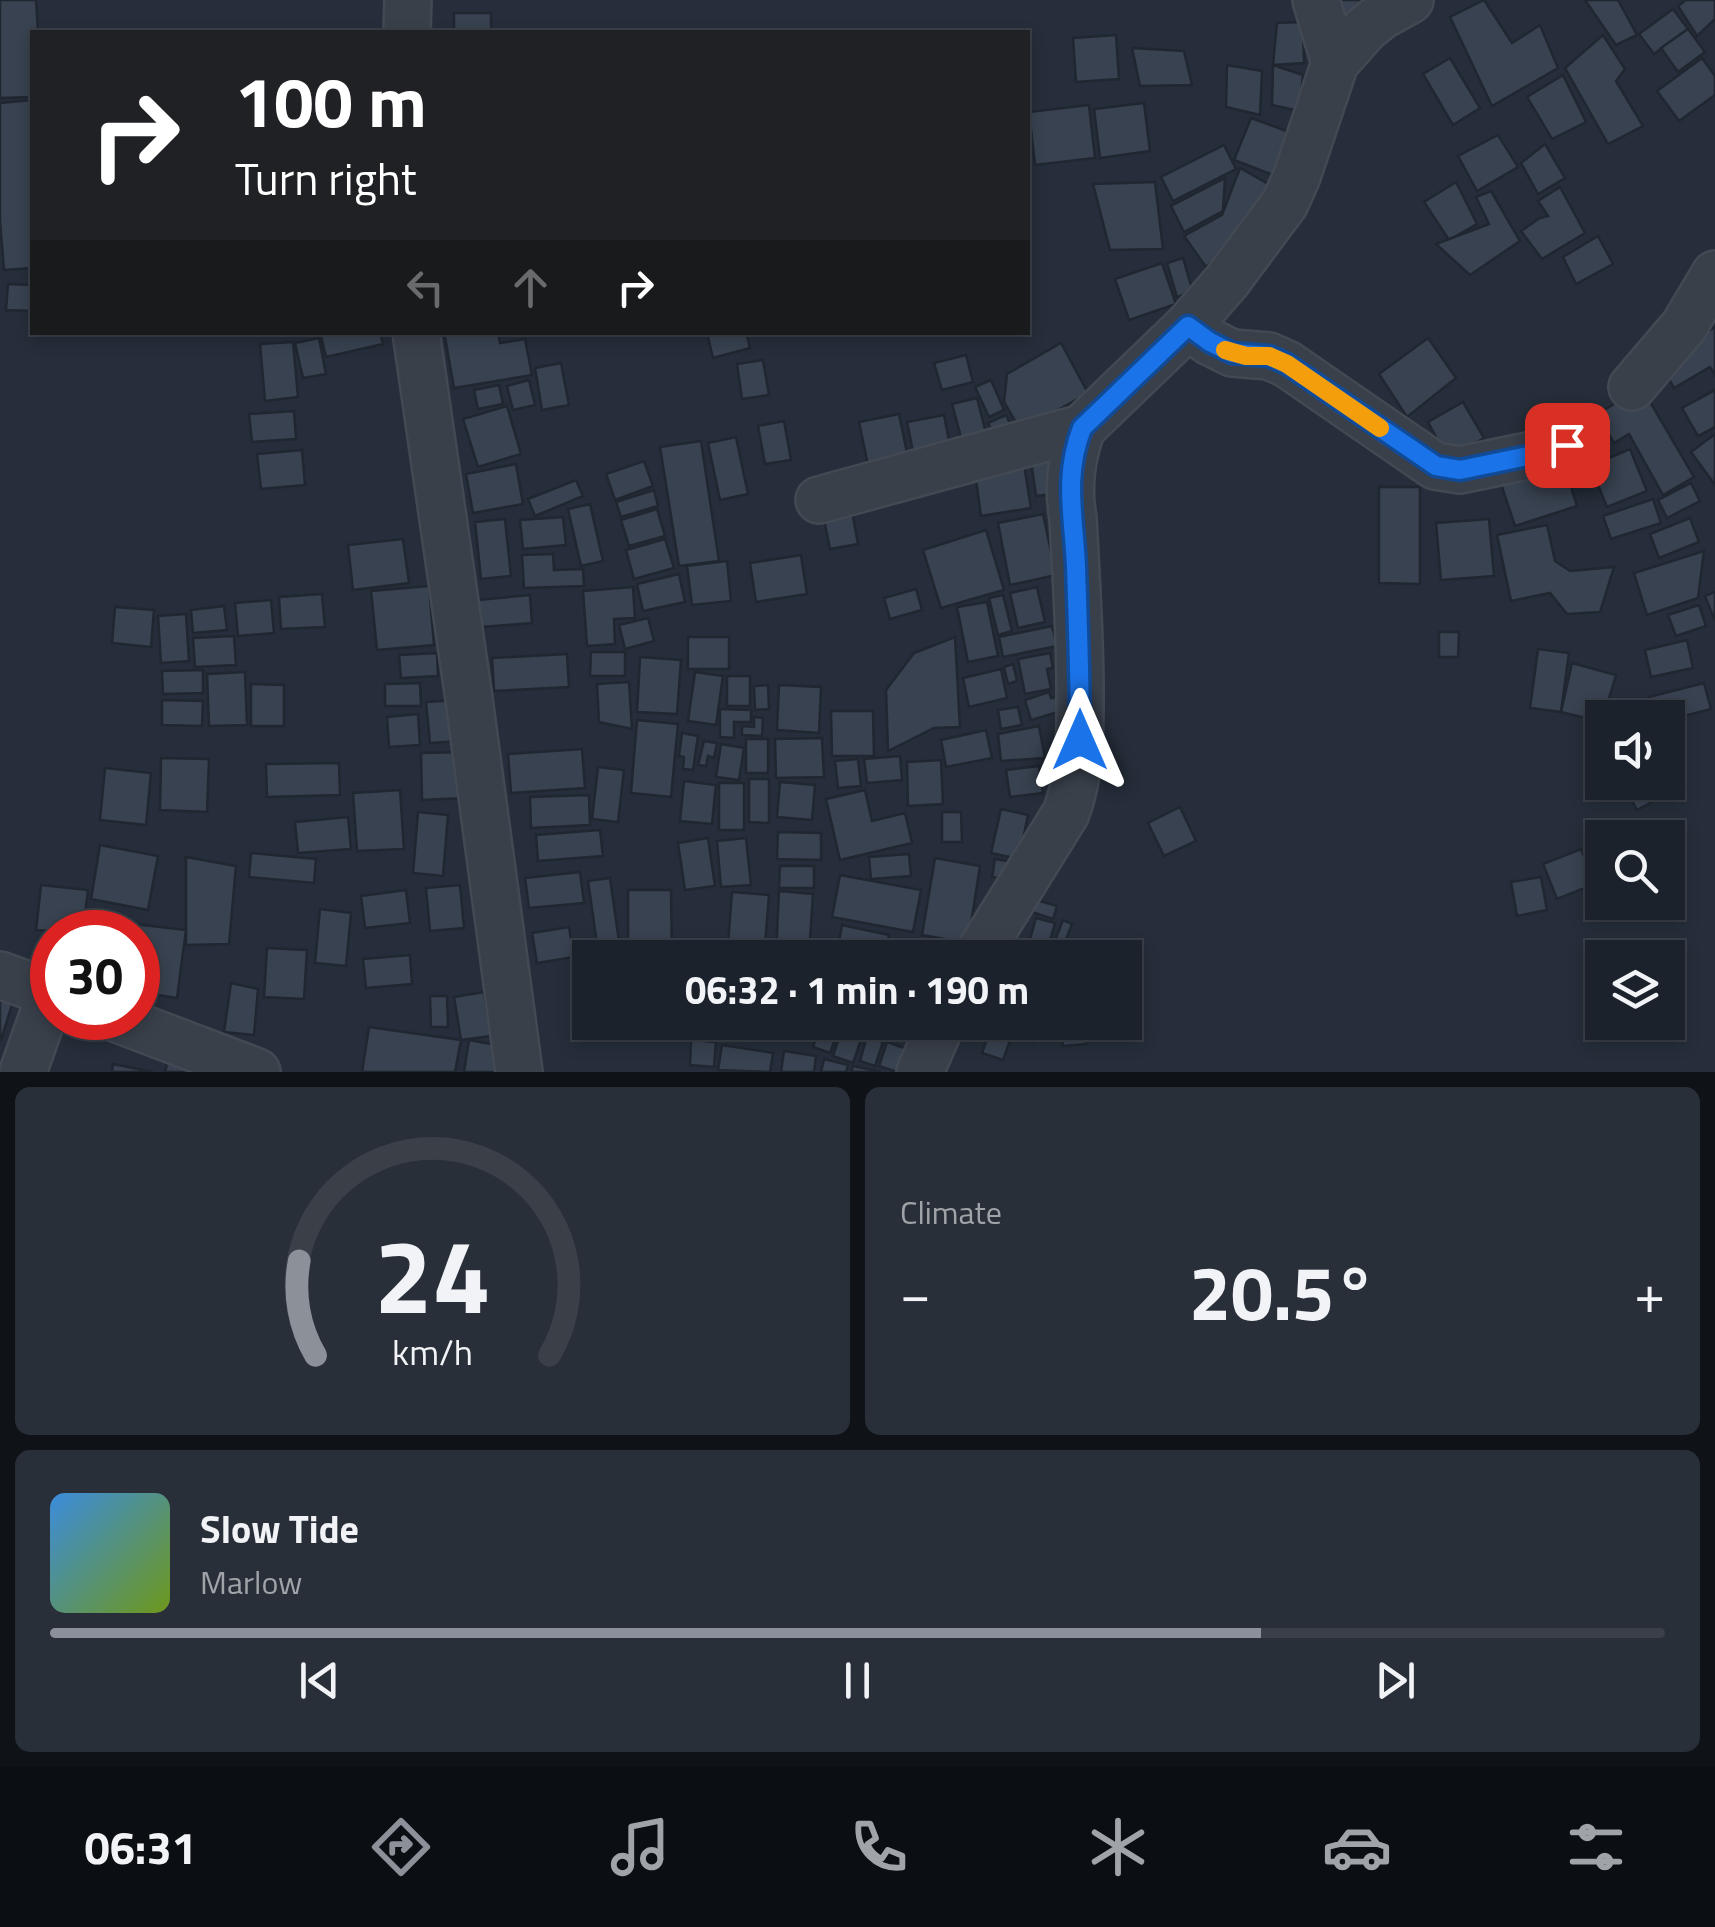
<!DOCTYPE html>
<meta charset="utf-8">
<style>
:root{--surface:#1c222c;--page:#292f38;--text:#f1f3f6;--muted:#a0a4a9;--line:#3a3f48;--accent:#8c9099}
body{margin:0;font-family:"Titillium Web",sans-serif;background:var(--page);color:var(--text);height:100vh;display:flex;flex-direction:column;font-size:38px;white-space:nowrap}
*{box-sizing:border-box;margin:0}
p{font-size:32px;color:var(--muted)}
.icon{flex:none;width:55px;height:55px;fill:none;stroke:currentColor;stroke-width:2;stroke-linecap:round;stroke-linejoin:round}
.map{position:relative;height:1072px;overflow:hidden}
.panel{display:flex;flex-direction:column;gap:15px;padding:15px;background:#0f1318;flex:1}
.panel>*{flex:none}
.guide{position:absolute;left:30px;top:30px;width:1000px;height:305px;border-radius:0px;box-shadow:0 5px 15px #0003,0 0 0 2px var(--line);background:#202124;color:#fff;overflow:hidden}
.controls{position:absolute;left:1585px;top:700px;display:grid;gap:20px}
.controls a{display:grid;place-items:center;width:100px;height:100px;border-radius:0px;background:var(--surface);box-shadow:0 5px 15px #0003,0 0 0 2px var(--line);font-size:50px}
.speed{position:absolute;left:30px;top:910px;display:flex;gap:20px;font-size:50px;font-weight:700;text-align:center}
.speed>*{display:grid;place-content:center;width:130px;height:130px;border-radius:50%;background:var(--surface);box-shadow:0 5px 15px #0003,0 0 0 2px var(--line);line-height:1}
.speed .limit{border:15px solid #d22;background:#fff;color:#111}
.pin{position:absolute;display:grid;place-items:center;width:85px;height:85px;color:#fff;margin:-42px;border-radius:20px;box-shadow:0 5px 15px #0006}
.me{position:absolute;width:110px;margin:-55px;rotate:0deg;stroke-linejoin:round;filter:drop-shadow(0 0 8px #0008)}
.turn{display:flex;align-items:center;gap:35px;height:210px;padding:0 40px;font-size:45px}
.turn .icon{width:130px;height:130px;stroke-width:2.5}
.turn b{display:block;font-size:70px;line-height:85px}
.lanes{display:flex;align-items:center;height:95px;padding:0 40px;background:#0003;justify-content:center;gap:50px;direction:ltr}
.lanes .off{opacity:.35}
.big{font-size:75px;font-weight:700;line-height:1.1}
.panel .widget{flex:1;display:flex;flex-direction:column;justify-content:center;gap:15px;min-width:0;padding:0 35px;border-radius:15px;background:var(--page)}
.panel .dial{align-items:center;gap:0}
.dial svg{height:260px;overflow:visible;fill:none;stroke:var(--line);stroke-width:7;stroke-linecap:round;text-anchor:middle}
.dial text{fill:var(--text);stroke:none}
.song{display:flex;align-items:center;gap:30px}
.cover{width:120px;height:120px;border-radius:15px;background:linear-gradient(135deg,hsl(210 70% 55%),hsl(80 70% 35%))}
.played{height:10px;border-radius:5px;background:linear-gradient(90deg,var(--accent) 75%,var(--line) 75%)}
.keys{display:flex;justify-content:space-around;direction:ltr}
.heat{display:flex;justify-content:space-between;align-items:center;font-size:55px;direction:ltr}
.panel .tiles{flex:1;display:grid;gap:15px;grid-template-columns:1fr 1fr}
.widget:last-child{grid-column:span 2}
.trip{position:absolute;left:572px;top:940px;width:570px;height:100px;border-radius:0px;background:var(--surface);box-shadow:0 5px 15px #0003,0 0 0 2px var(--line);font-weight:700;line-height:100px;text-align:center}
.tabs{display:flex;height:160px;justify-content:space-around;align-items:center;background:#0b0e12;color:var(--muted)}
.tabs .icon{width:70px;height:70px}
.tabs .active{color:var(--accent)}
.tabs b{font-size:45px;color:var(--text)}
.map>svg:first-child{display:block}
</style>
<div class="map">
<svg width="1715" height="1072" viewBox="0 0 1715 1072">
<rect width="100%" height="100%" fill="#252e3a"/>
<g fill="#384250" stroke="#202731" stroke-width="2.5">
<polygon points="0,0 36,0 38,32 32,32 32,97 0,98"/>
<polygon points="1332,0 1362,0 1372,11 1344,23"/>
<polygon points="1484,0 1512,43 1540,25 1558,68 1492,106 1450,17"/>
<polygon points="1585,0 1618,0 1637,35 1616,45"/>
<polygon points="1686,0 1715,0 1715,19 1697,36 1678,6"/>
<polygon points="1673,9 1688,29 1654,54 1639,34"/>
<rect x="454" y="13" width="37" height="19"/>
<polygon points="1303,22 1304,63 1273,65 1277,23"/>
<polygon points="1688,29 1705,52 1678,72 1661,48"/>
<polygon points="1116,35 1119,79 1076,82 1073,38"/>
<polygon points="1603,35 1625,69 1616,81 1643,126 1608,144 1565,68"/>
<polygon points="1132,48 1184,51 1192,85 1140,86"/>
<polygon points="1450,58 1480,108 1453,125 1423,74"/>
<polygon points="1702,58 1715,76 1715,95 1679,121 1657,91"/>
<polygon points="1227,65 1262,71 1260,115 1226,107"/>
<polygon points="1273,65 1303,75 1299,111 1272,105"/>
<polygon points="1563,75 1586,122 1552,139 1527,97"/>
<polygon points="32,100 32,268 4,270 0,221 0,103"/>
<polygon points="1144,103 1150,151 1100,158 1094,109"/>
<polygon points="1089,105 1095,158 1035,165 1029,112"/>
<polygon points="1251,118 1292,133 1276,176 1234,160"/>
<polygon points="1498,135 1518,167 1477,191 1458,156"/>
<polygon points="1545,144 1565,178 1538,194 1521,163"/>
<polygon points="1224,145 1236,169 1173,201 1161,177"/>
<polygon points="1240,168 1270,185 1250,232 1206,267 1184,236 1222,215"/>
<polygon points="1225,178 1223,211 1184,232 1171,206"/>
<polygon points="1155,182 1163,249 1110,250 1093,184"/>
<polygon points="1456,182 1477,224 1449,240 1424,202"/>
<polygon points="1560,187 1585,233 1542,259 1521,231 1540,218 1548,216 1538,201"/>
<polygon points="1491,191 1520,241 1470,275 1436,244 1489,224 1476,197"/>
<polygon points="1598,236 1613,264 1576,284 1563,257"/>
<polygon points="1183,258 1193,292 1177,297 1167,263"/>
<polygon points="1162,263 1176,304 1129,320 1115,279"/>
<polygon points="8,284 32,285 32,311 6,310"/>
<polygon points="1715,327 1715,375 1710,367 1674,388 1658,359"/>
<polygon points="320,332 380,332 383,344 326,357"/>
<polygon points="444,332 498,332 500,343 525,339 532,375 454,388"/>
<polygon points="746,332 750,348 713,358 707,333"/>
<polygon points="319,338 326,374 303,378 295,343"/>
<polygon points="1428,338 1456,378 1407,417 1379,374"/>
<polygon points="293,342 298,397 265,401 260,344"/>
<polygon points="1061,343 1088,393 1021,431 1004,402 1007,374"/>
<polygon points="966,355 973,382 942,390 934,363"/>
<polygon points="763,360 769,395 742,399 737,364"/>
<polygon points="561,363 569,405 542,410 535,368"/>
<polygon points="529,380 535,405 513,410 507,386"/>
<polygon points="991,380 1004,410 989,417 975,387"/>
<polygon points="499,385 503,404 478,409 474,390"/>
<polygon points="1642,388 1694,477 1663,495 1629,434 1614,443 1597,414"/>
<polygon points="1715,390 1715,427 1698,436 1682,408"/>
<polygon points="977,398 988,441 964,448 952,404"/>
<polygon points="1463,402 1484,438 1448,459 1428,422"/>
<polygon points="507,406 521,454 478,467 463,419"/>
<polygon points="294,411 296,439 252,442 249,414"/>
<polygon points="899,414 909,462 869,470 859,422"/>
<polygon points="944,415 951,451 914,457 907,422"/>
<polygon points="1006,415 1017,438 999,446 988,423"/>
<polygon points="784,421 791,460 765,464 758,426"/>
<polygon points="1715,434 1715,485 1691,452"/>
<polygon points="736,437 748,494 720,500 708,443"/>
<polygon points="701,441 719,561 679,566 660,447"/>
<polygon points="1058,449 1063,493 1036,496 1030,453"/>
<polygon points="1630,449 1647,491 1607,507 1590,466"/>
<polygon points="302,450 305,485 261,489 257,454"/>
<polygon points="1023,458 1031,508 981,516 974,465"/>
<polygon points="644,461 653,486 615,500 606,474"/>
<polygon points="1563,461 1577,506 1515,526 1500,481"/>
<polygon points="516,464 523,504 473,513 466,474"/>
<polygon points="576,480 583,496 535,516 528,499"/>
<polygon points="1691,483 1700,501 1667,518 1658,500"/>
<polygon points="1379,487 1420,487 1420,584 1379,583"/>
<polygon points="654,490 658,506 621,517 616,502"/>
<polygon points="1653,499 1661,523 1611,539 1603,516"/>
<polygon points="590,504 603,561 581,566 568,509"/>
<polygon points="851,505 858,544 830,549 822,510"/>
<polygon points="657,509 665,536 629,546 621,520"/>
<polygon points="1043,514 1056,575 1010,585 998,523"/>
<polygon points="563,517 566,545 523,549 520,520"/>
<polygon points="1690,518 1699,542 1659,558 1650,534"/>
<polygon points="505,519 511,576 481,579 475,522"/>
<polygon points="1489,519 1494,576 1441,580 1436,523"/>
<polygon points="1547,525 1555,561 1570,571 1614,567 1600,612 1567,614 1550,593 1511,601 1497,535"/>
<polygon points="986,530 1004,590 941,608 923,550"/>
<polygon points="403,539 409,583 353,590 348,545"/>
<polygon points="665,539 674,568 634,579 626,550"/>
<polygon points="1704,551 1698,598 1647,615 1634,573"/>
<polygon points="553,554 554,570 583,569 584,586 524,588 522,555"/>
<polygon points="801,555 807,594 756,602 750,563"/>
<polygon points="727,561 731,601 692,605 687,566"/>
<polygon points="679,574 685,602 643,611 637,584"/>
<polygon points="429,586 434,645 377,650 371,591"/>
<polygon points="633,587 635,618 614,619 615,644 587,646 583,591"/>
<polygon points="1037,587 1045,622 1018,628 1010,593"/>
<polygon points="916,589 922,610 890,619 884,598"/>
<polygon points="1715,592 1715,621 1705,596"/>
<polygon points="322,594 325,627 281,629 279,597"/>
<polygon points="530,595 532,623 481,627 478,600"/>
<polygon points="1003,595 1012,631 998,635 989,598"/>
<polygon points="271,600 274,633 238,636 235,603"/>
<polygon points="987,602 998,656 968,662 957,607"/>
<polygon points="1699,605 1706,626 1676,636 1668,615"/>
<polygon points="224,606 227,630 193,633 191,610"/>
<polygon points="115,607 154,610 151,647 112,643"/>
<polygon points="186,614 189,661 161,663 158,616"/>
<polygon points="648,618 654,641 625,649 619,625"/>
<polygon points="1052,626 1057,646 1003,657 999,637"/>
<polygon points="1439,632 1459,632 1458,657 1439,657"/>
<polygon points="234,636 236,665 195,667 193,638"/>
<rect x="688" y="637" width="41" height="32"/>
<polygon points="955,637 960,727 934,728 888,751 886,690 914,653"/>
<polygon points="1687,640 1693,668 1651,677 1645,650"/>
<polygon points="1538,649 1569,653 1561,712 1530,708"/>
<polygon points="591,652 625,652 625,676 590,676"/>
<polygon points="437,653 438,676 401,678 399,655"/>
<polygon points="1050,653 1053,668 1047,669 1051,689 1025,694 1018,659"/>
<polygon points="567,654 569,687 494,691 492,658"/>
<polygon points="640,657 681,660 677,714 637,712"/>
<polygon points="1572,663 1616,675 1602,722 1561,712"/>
<polygon points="1013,664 1017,681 1008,684 1004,667"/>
<polygon points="1001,669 1007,698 969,707 963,678"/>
<polygon points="203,670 203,693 163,694 162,671"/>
<polygon points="245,672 247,725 209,726 207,674"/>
<polygon points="695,672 723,676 716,725 688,721"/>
<rect x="727" y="676" width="23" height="30"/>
<polygon points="629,682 632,729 599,722 597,684"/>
<polygon points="420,683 421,706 385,706 385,684"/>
<polygon points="1704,683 1711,709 1668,720 1668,718 1654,718 1649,697"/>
<polygon points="251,684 284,685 284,726 251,726"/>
<polygon points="768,685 769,709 755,710 754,686"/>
<polygon points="779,685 821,687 819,733 777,730"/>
<polygon points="1049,692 1051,698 1057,697 1062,711 1031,720 1025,700"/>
<polygon points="162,700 203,701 202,726 162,725"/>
<polygon points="457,700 460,741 430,743 426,702"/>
<polygon points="1018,707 1022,725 1001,729 998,710"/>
<polygon points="720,709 751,710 751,722 734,722 734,738 720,737"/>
<polygon points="831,711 873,711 874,756 832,756"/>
<polygon points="418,714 420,745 389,747 387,717"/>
<polygon points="754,717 763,718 762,736 742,735 742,726 754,727"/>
<polygon points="637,720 678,724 671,797 631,793"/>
<polygon points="1039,726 1045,758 1001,761 998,734"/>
<polygon points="986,730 992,758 946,767 941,740"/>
<polygon points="682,733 698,736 693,770 683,769 684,757 679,756"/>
<polygon points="822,738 824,777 776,778 775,739"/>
<rect x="746" y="739" width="22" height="34"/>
<polygon points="704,741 717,743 714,758 708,756 706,766 698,765"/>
<polygon points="721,744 744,748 739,780 716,777"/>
<polygon points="582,749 585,788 511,793 508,754"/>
<polygon points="464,752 465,798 422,800 421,753"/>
<polygon points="900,756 902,780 867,783 864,759"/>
<polygon points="161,758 209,759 207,812 160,810"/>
<polygon points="858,759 861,786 838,788 835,761"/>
<polygon points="1672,759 1686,784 1637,810 1623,784 1668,782 1668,761"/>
<polygon points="941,760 943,804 908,806 907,762"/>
<polygon points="339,763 340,795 267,797 266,764"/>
<polygon points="1039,766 1043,793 1010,797 1006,770"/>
<polygon points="598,767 624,770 618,822 592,819"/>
<polygon points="105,768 151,773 146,825 100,820"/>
<polygon points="749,779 769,779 769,823 749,822"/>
<polygon points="684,781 716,785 712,824 680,821"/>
<polygon points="780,782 815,785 812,820 777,817"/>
<rect x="719" y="783" width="25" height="47"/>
<polygon points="400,790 404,849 357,851 353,793"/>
<polygon points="865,790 872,821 905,813 912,843 840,860 826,799"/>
<polygon points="589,795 590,825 531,828 530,797"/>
<polygon points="1180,807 1196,841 1164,856 1148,823"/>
<polygon points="1001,809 1028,815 1019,859 991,853"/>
<polygon points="418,812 448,815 443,876 413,873"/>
<polygon points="942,812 961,812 962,842 942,842"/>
<polygon points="348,817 351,849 298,853 295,822"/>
<polygon points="600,830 603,856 538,861 536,835"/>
<polygon points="778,832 821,833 821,860 777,859"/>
<polygon points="708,838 715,886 685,890 678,843"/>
<polygon points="746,838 751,885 721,887 717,841"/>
<polygon points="100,845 158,856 148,910 91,899"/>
<polygon points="1581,849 1595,884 1557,899 1543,864"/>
<polygon points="251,853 316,859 314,883 249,877"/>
<polygon points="909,854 911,876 871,879 869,857"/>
<polygon points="186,857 236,866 229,944 186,945"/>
<polygon points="935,858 980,866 968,943 922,935"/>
<polygon points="995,859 1014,862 1011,880 992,877"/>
<polygon points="780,866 814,866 814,888 779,888"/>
<polygon points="580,872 584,903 529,908 525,878"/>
<polygon points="840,875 921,890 913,932 832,917"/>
<polygon points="1541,877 1547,910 1517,916 1511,882"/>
<polygon points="610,878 620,948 598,951 588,881"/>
<polygon points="41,885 88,890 83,932 36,930"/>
<polygon points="460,885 464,928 430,931 426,888"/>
<polygon points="406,890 410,923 365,928 361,896"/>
<polygon points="628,890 671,890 672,958 628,958"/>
<polygon points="779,891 813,894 809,956 776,954"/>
<polygon points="732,892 769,895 764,958 727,957"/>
<polygon points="1030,898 1057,906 1053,919 1026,910"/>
<polygon points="320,909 351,913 346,966 315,963"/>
<polygon points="93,918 134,924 133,932 91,932"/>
<polygon points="1036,918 1055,923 1045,958 1003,958 1005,947 1026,953"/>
<polygon points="1063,920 1072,924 1060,955 1051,951"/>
<polygon points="134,924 186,930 177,998 138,992 138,932 133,932"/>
<polygon points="842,925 889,935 885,958 836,958"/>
<polygon points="569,927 574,957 537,963 532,933"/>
<polygon points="820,940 834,944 831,958 816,958"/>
<polygon points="921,945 954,956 953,958 917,958"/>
<polygon points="267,948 307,950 304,999 264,997"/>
<polygon points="410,955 412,984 366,988 363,959"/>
<polygon points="231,983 258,989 254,1035 224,1032"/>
<polygon points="0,987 16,992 1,1040 0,1039"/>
<polygon points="484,992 491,1036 461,1040 454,997"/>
<polygon points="430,996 447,996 448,1027 431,1027"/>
<polygon points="821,1022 839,1028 830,1053 813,1047"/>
<polygon points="833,1022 903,1022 897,1041"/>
<polygon points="990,1022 1042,1022 1033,1042"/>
<polygon points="1060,1022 1084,1022 1086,1044 1063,1046"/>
<polygon points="369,1027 461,1040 455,1072 362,1072"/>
<polygon points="841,1031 862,1037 853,1063 833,1056"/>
<polygon points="990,1031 1011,1038 1003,1060 982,1053"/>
<polygon points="867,1036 883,1042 875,1066 860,1061"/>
<polygon points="469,1040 507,1047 503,1072 464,1072"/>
<polygon points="691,1040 716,1042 714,1067 690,1065"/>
<polygon points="887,1042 913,1051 906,1072 897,1072 879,1066"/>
<polygon points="722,1045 773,1053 770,1072 718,1070"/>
<polygon points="784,1051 816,1056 814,1072 781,1072"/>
<polygon points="824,1059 848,1065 846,1072 821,1072"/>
<polygon points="168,1060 204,1072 165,1072"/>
<polygon points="113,1064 153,1072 112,1072"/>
<polygon points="853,1066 868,1069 881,1072 851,1072"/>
</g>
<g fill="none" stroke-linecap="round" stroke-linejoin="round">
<g stroke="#424953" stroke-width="50">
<g id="minor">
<polyline points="1316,0 1335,63"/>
<polyline points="407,32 408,0"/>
<polyline points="1188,326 1210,342 1232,353 1269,356 1287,364 1435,466 1460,470 1547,452 1567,445"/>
<polyline points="416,332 469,699 519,1072"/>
<polyline points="1632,387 1684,326 1715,274"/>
<polyline points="819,500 1082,428"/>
<path d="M976,958L1066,813C1081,773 1080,733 1080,690C1080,633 1076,575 1073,518C1067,486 1071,458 1082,428L1188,326L1227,281L1285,203L1297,176L1335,63L1365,29L1381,16L1410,0"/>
<polyline points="0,975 52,994"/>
<polyline points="115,1018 257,1072"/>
<polyline points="23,1072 51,993"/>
<polyline points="920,1072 942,1022"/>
</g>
</g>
<use href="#minor" stroke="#39404a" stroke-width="45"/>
</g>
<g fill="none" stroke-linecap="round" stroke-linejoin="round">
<g stroke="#114b97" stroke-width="25">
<path id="route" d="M1080,740C1080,683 1078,625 1076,567C1074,516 1063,478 1082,428L1188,326L1210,342L1232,353L1269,356L1287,364L1436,466L1460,470L1547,452L1567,445"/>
</g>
<use href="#route" stroke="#1a73e8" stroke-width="18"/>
<polyline stroke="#f59e0b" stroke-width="18" points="1225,350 1246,356 1269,356 1287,364 1380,428"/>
</g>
</svg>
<div class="controls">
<a><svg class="icon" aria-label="sound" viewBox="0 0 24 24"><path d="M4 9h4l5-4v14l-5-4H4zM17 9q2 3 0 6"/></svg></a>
<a><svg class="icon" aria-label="search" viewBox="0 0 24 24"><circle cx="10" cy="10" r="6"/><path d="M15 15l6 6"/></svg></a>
<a><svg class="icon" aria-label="layers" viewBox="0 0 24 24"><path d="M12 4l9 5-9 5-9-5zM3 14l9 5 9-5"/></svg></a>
</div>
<div class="speed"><div class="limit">30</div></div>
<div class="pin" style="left:1567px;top:445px;background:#d93025"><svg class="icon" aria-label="arrive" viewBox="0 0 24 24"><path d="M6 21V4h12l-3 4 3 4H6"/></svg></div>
<svg class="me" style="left:1080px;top:740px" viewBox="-20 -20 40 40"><path d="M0-17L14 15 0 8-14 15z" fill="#1a73e8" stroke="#fff" stroke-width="4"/></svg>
<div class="trip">06:32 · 1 min · 190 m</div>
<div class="guide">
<div class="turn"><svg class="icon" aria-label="right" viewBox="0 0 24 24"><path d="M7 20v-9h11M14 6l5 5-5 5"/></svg><div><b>100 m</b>Turn right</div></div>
<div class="lanes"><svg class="icon off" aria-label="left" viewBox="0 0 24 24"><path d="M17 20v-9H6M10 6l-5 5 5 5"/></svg><svg class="icon off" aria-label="ahead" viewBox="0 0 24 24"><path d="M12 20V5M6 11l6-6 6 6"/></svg><svg class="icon" aria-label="right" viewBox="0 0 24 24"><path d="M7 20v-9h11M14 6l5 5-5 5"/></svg></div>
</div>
</div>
<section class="panel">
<div class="tiles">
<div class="widget dial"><svg viewBox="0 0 100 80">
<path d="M14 69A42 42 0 1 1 86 69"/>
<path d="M14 69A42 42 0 0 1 9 40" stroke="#8c9099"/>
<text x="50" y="56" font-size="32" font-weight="700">24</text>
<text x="50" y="72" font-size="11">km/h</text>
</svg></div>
<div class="widget"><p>Climate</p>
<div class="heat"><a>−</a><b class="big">20.5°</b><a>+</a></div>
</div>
<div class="widget">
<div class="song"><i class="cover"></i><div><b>Slow Tide</b><p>Marlow</p></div></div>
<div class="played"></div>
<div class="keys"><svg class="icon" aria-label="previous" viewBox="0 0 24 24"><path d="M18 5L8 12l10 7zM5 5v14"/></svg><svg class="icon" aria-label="pause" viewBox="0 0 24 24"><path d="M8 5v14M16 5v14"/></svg><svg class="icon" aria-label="next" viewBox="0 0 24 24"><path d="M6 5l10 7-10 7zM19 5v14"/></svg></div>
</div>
</div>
</section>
<nav class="tabs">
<b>06:31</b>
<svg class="icon active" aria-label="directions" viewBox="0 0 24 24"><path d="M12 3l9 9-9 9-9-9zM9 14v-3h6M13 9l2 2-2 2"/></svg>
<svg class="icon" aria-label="music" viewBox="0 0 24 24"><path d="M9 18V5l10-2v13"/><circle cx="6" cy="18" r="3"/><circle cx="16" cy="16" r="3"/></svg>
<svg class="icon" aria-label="phone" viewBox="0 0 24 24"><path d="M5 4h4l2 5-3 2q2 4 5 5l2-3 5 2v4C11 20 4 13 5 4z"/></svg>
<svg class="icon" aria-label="climate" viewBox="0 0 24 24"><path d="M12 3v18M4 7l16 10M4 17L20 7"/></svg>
<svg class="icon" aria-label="car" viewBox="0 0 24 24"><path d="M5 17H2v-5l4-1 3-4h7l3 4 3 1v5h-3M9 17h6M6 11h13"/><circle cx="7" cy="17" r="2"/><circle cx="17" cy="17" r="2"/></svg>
<svg class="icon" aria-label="filters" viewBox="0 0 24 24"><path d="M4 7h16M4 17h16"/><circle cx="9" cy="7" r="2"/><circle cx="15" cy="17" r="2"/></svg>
</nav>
